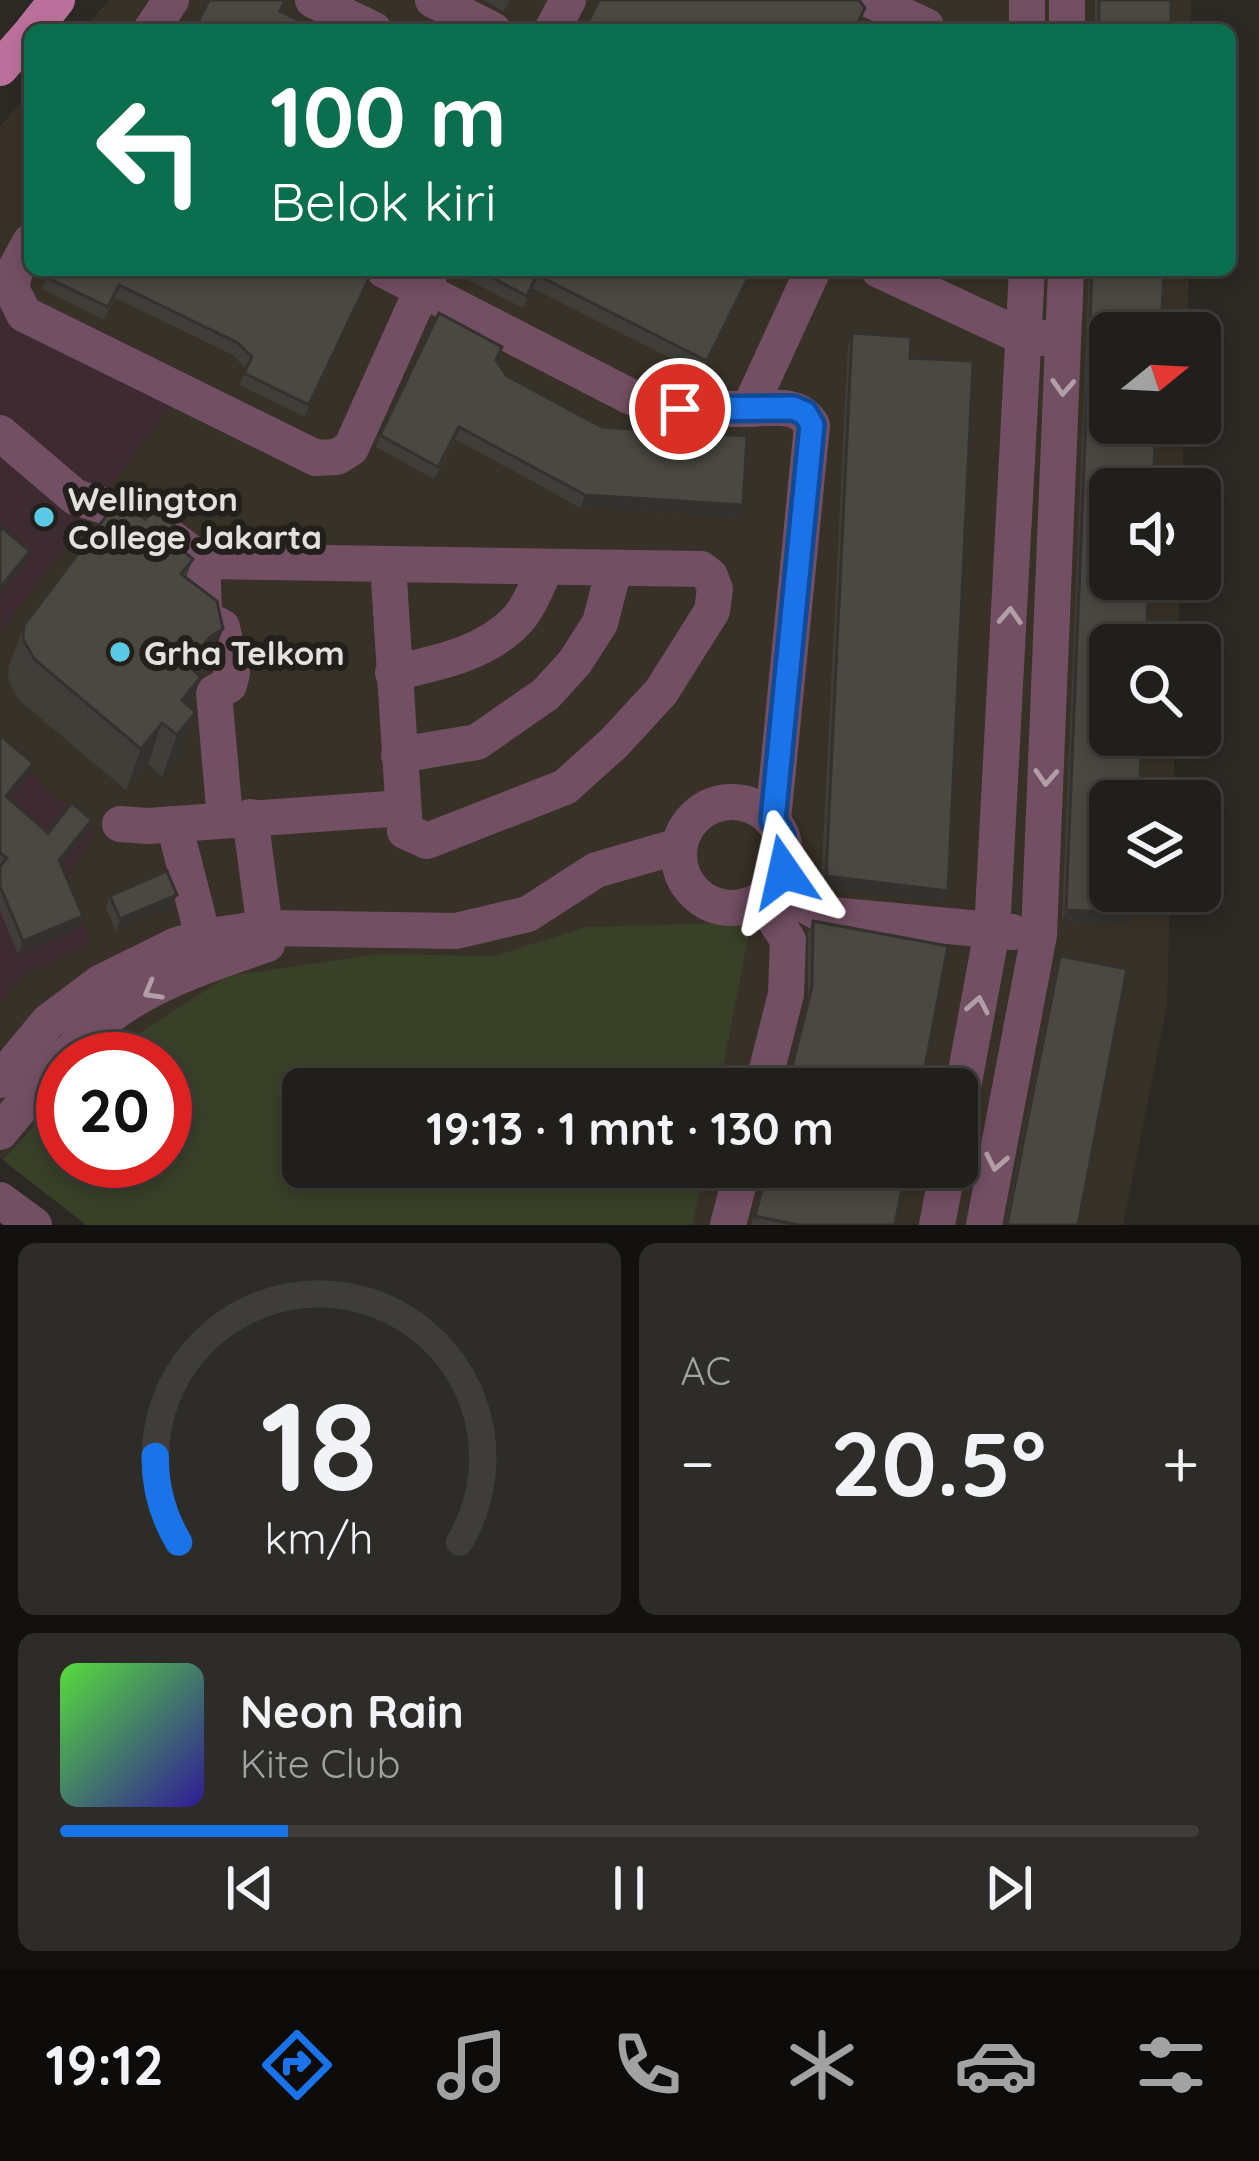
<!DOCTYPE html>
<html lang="id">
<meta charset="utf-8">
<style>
:root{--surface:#211f1b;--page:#2d2c28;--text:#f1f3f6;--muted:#a2a2a3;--line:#3e3d3a;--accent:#1a73e8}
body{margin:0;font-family:Quicksand,sans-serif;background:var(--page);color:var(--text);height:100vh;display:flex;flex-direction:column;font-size:45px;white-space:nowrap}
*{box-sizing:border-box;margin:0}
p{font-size:39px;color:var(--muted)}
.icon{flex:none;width:66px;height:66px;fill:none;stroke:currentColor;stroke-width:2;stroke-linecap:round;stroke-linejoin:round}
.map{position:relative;height:1225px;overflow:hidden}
.drawer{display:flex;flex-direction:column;gap:18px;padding:18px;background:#12110f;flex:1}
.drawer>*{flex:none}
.top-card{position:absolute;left:24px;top:24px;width:1212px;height:252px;border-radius:18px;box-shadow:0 6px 18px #0003,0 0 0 3px var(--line);background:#0b6e4f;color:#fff;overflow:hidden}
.needle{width:78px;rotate:72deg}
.controls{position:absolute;left:1089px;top:312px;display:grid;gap:24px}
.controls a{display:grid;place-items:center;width:132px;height:132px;border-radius:18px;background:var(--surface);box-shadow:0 6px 18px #0003,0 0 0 3px var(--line);font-size:60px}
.speed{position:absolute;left:36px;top:1032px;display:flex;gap:24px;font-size:60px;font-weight:700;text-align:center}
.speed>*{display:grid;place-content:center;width:156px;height:156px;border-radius:50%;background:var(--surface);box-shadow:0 6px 18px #0003,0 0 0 3px var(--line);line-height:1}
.speed .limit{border:18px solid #d22;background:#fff;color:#111}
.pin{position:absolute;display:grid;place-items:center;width:102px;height:102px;color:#fff;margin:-51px;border:6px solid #fff;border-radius:50%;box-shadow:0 3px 12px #0007}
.me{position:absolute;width:132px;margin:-66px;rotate:349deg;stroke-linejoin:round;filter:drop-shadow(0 0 9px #0008)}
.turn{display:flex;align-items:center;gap:42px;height:252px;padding:0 48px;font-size:54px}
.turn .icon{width:156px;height:156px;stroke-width:2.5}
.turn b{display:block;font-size:84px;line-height:102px}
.big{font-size:90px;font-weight:700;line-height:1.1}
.drawer .card{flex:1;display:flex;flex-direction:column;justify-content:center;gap:18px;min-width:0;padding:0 42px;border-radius:18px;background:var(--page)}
.drawer .dial{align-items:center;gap:0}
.dial svg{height:312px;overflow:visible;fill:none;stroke:var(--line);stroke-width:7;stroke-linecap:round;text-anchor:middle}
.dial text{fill:var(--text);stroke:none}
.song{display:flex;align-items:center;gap:36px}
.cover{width:144px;height:144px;border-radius:18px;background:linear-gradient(135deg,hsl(110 70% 55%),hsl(250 70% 35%))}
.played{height:12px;border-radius:6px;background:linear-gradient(90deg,var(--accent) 20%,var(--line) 20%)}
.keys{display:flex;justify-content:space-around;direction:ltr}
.heat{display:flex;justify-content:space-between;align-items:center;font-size:66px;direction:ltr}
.drawer .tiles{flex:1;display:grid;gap:18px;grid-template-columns:1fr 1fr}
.card:last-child{grid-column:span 2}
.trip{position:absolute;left:282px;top:1068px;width:696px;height:120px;border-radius:18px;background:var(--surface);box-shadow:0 6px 18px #0003,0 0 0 3px var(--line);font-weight:700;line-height:120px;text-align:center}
.menu{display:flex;height:192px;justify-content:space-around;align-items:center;background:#0d0c0b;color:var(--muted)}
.menu .icon{width:84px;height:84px}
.menu .current{color:var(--accent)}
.menu b{font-size:54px;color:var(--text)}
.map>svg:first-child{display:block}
</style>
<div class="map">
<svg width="1259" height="1225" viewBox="0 0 1259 1225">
<rect width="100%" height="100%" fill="#2c2924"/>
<g fill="#383127" fill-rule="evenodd">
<polygon points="109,0 1191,0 1191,30 83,30"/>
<path d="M30,91V270H1189L1187,333H1110V423H1184L1182,489H1110V579H1180L1178,645H1110V735H1175L1173,801H1110V891H1170L1167,1006L1123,1225H86L0,1157V127ZM63,1059H165V1161H63ZM303,1089H957V1167H303Z"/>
</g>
<g fill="#3e2b32">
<polygon points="0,304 175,401 0,632"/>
<polygon points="0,745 95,833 67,877 91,945 22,975 0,1003"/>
</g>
<polygon fill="#384028" points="751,922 719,1089 303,1089 303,1167 704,1167 693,1225 86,1225 3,1160 63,1095 63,1161 165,1161 165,1059 99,1059 228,976 379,954 495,956 586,927"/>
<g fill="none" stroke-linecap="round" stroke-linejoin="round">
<g stroke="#734f63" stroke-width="36">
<polyline points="313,0 374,30"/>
<polyline points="433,0 493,30"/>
<polyline points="870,0 926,26"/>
<polyline points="151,30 171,0"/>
<polyline points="552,30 568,0"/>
<polyline points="1027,30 1027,0"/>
<polyline points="1067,30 1067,0"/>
<polyline points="30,242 16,268 11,288 24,314 316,458 337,457 351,448 431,270"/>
<polyline points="384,270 631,397 679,409 749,409 813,270"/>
<polyline points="879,270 1025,338 1044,338"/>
<path d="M749,409C774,408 798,402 812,425L773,820"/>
<polyline points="0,433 75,497 146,519 202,561 701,569 710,576 715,589 712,611 661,692 614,743 565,787 427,841 405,831 388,564"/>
<polyline points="202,561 204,612 206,619 222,627 232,673 229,685 214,693 225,818"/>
<path d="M393,673C437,663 486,654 518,619C530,606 538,583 546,567"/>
<polyline points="399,755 477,742 546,694 575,662 600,623 614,569"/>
<circle cx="732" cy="855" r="53"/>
<polyline points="250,817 267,944"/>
<polyline points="120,824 148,826 403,808"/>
<polyline points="174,824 209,960"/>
<polyline points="775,888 821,914 1012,932"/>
<polyline points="762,900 788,940 786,994 762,1089"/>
<polyline points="0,1080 48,1022 100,983 177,945 204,937 264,928 456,931 528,914 596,870 679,846"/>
<polyline points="957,1120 992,931 1027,270"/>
<path d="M0,1132C34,1092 67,1050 108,1017C154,981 213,963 267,944"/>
<polyline points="0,1200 34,1225"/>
<polyline points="728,1225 743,1167"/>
<polyline points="937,1225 948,1167"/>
<polyline points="984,1225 1039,935 1066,270"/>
</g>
<g stroke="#bb719c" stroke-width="36">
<polyline points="33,30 57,0"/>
<polyline points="0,68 30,34"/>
</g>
</g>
<g fill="#403e39">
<polygon points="483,0 510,0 504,11"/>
<rect x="1095" y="0" width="76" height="30"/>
<polygon points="50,270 368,285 305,417 240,385 246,369 233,355 115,298 104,320 42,289"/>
<polygon points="463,270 754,270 702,374 532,288 523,308 460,276"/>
<polygon points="1089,270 1164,270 1134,913 1129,925 1062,922"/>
<polygon points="852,333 910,358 948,891 943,903 821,888 848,345"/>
<polygon points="507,376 739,517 581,508 455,439 434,479 376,447 380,435"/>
<polygon points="176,545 193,559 186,578 223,629 208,670 200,675 201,677 190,707 181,753 162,777 148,764 126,790 19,700 8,680 9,666 24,625"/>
<polygon points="0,735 28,776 9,799 48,833 87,833 61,864 78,929 18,954 0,911"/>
<polygon points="110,896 172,907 116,931 106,908"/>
<polygon points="813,921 948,946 786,1084 808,999 808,933"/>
<polygon points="1060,956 1078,1225 1005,1225 1056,967"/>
<polygon points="764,1167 906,1167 895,1225 751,1225 765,1173"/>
</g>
<g fill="#34322e">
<polygon points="752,270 754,270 702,374 707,361"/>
<polygon points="372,272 368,285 305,417 309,405"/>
<polygon points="585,495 743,505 739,517 581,508"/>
<polygon points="30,551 25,564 0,595 0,588"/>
<polygon points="223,629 208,670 196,678 187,665 210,637"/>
<polygon points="201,677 187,718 182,700"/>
<polygon points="196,712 181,753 162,777 177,735"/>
<polygon points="162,723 148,764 126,790 141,749"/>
<polygon points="33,763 28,776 1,809 6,796"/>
<polygon points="92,820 87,833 54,873 59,860"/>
<polygon points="826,876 948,891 943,903 821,888"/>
<polygon points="177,895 172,907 116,931 120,919"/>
<polygon points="1066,910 1134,913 1129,925 1062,922"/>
<polygon points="83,916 78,929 18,954 23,941"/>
</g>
<g fill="#4b4842" stroke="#34322e" stroke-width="3">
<polygon points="209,0 284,0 285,1 280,11 317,30 194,30"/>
<polygon points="599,0 859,0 865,8 854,30 584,30"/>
<rect x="1099" y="0" width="72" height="30"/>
<polygon points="50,270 367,270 372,272 309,405 244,373 252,357 238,343 119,285 108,307 46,277"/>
<polygon points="477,270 752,270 707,361 537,275 527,296"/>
<polygon points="1092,270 1164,270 1161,333 1110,333 1110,423 1156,423 1153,489 1110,489 1110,579 1149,579 1146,645 1110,645 1110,735 1142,735 1139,801 1110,801 1110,891 1135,891 1134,913 1066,910"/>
<polygon points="439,313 502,347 496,360 507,376 602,427 747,436 743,505 585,495 459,427 438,467 380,435"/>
<polygon points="852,333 911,337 910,358 973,361 948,891 826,876"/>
<polygon points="120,498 145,519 154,508 181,531 172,542 193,559 181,574 217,601 223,629 210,637 187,665 201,677 182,700 196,712 177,735 162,723 141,749 34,659 23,639 24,625"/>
<polygon points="0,526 30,551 0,588"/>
<polygon points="0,735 33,763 6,796 48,833 72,803 92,820 59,860 83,916 23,941 0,886 0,866 7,858 0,853"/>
<polygon points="167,871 177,895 120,919 110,896"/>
<polygon points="813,921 948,946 921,1089 782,1089 788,1082 812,987"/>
<polygon points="1060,956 1127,969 1078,1225 1007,1225"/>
<polygon points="768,1167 906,1167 895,1225 798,1225 755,1216"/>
</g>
<defs><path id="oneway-chevron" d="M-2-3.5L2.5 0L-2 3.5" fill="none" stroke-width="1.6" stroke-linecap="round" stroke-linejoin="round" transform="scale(3)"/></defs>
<g stroke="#b19fa6">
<use href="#oneway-chevron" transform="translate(1063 387) rotate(93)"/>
<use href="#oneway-chevron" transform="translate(1010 616) rotate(-87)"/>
<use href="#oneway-chevron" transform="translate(1046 777) rotate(93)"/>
<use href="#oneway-chevron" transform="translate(152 991) rotate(150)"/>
<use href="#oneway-chevron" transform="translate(978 1005) rotate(-79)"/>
<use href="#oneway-chevron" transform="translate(996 1162) rotate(101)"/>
</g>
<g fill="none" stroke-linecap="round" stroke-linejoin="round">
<g stroke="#114b97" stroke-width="30">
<polyline id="route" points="680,409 793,408 805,413 812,425 773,820 782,836 784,872"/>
</g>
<use href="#route" stroke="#1a73e8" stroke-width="21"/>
</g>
<g fill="#5bc8e6" stroke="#23201b" stroke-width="4.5">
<circle cx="44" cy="517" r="12"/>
<circle cx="120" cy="652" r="12"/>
</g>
<g text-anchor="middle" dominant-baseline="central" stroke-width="12" stroke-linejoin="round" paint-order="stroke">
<g font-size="33" font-weight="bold" fill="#e3e1dd" stroke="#23201b" text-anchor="start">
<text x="68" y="498">Wellington<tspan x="68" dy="38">College Jakarta</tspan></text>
<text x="144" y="652">Grha Telkom</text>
</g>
</g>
</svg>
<div class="controls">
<a><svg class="needle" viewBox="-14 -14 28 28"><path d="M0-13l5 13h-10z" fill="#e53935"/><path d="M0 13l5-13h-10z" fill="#a2a2a3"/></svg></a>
<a><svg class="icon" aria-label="sound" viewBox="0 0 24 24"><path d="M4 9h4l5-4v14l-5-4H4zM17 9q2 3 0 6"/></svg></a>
<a><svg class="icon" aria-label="search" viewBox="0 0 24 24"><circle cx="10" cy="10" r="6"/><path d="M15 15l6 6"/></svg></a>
<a><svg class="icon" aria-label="layers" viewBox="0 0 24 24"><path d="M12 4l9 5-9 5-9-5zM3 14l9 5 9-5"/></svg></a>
</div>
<div class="speed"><div class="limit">20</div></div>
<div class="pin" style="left:680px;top:409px;background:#d93025"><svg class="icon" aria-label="arrive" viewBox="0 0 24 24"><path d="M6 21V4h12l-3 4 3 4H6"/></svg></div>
<svg class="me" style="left:784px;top:872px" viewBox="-20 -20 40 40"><path d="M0-17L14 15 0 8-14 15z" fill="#1a73e8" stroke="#fff" stroke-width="4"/></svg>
<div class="trip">19:13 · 1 mnt · 130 m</div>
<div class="top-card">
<div class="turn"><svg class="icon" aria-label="left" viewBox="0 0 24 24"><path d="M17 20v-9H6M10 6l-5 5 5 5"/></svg><div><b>100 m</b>Belok kiri</div></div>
</div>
</div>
<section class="drawer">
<div class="tiles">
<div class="card dial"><svg viewBox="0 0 100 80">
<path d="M14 69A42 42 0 1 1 86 69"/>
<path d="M14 69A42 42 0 0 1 8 47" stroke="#1a73e8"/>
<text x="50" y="56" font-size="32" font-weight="700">18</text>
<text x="50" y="72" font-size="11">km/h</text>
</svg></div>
<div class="card"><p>AC</p>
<div class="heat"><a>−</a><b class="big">20.5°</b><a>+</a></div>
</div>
<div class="card">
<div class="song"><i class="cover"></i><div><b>Neon Rain</b><p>Kite Club</p></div></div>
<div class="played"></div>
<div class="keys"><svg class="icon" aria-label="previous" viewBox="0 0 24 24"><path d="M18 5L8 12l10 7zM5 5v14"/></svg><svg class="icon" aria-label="pause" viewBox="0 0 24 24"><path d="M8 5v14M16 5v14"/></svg><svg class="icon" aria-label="next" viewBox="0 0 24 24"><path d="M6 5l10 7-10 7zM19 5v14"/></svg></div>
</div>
</div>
</section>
<nav class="menu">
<b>19:12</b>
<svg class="icon current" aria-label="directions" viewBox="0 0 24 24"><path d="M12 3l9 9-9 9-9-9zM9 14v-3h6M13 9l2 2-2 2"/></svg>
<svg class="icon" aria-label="music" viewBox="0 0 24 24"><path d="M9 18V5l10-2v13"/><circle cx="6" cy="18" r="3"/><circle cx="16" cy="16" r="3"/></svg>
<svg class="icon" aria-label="phone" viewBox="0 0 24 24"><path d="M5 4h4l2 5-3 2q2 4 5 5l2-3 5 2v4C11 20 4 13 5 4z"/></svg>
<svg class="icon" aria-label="climate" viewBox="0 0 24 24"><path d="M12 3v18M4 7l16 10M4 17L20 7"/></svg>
<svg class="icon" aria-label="car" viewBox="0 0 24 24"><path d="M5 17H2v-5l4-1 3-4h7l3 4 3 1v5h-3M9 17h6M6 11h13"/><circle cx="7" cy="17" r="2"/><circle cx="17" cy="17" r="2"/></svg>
<svg class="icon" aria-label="filters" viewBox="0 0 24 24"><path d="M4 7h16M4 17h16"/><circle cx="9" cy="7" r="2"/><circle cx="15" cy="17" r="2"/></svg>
</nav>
